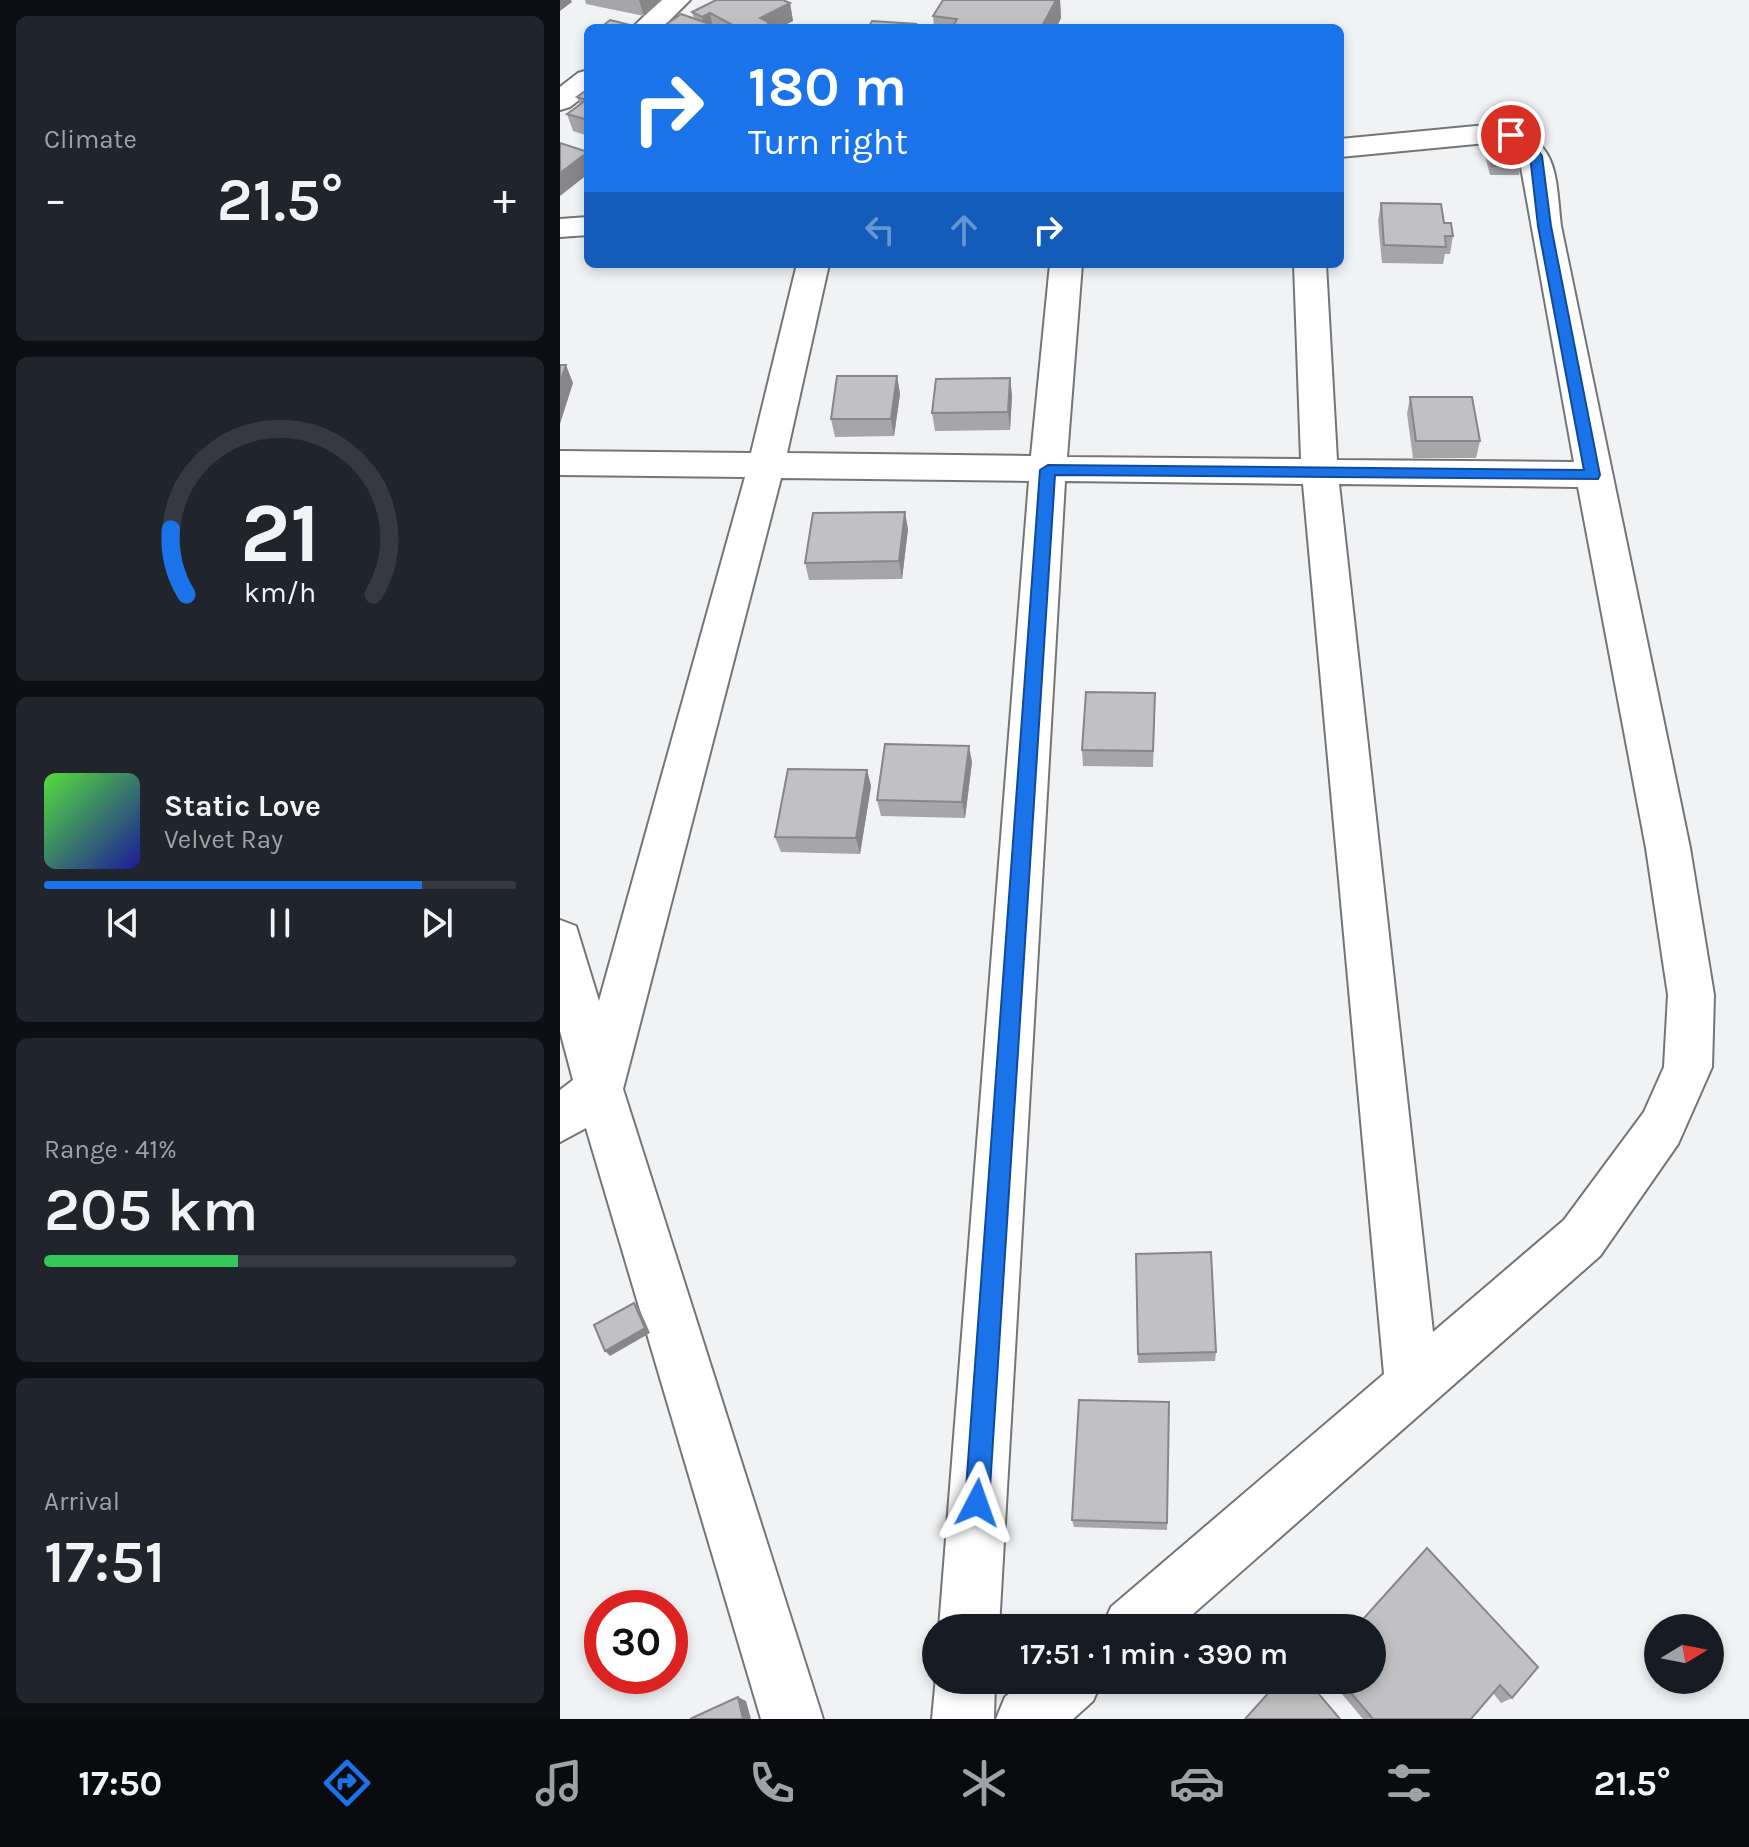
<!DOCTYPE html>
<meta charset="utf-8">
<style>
:root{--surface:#171b24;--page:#20242c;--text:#f1f3f6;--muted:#9ea1a6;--line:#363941;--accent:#1a73e8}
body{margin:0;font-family:Karla,sans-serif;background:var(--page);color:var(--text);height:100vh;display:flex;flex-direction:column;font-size:30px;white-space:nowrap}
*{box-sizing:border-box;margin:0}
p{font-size:26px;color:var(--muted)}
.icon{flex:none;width:44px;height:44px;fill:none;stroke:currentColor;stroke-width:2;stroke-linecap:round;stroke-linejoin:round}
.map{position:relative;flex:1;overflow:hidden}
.details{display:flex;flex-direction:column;gap:16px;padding:16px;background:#0d0f14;width:560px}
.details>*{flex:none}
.hud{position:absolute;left:24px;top:24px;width:760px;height:244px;border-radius:12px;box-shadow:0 4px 12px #0003;background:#1a73e8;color:#fff;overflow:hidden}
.needle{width:52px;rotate:80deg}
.controls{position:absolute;left:1084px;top:1614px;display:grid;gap:16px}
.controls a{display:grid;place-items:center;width:80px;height:80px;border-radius:50%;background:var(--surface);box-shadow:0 4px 12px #0003;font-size:40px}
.speed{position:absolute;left:24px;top:1590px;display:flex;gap:16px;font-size:40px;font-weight:700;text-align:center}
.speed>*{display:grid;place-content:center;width:104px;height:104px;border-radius:50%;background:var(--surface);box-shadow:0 4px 12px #0003;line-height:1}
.speed .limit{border:12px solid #d22;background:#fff;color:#111}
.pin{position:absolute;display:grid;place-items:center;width:68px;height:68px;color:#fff;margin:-34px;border:4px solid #fff;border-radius:50%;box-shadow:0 2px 8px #0007}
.me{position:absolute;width:88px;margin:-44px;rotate:4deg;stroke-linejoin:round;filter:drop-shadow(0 0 6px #0008)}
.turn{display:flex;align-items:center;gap:28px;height:168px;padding:0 32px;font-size:36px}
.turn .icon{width:104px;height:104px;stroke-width:2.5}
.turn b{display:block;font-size:56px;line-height:68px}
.lanes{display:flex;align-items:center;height:76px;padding:0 32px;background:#0003;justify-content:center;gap:40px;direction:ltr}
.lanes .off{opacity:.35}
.big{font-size:60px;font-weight:600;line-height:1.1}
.details .widget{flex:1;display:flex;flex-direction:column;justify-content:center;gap:12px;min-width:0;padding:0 28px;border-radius:12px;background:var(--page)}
.details .dial{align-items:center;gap:0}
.dial svg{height:208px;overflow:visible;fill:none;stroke:var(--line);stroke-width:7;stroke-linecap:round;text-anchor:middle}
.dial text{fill:var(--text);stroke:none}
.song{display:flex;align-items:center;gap:24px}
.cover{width:96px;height:96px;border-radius:12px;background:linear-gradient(135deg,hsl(110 70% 55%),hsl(240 70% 35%))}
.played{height:8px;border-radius:4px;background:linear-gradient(90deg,var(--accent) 80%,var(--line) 80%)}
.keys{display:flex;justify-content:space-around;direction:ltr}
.heat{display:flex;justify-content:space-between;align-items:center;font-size:44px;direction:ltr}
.charge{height:12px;border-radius:6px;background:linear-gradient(90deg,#34c759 41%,var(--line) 0)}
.trip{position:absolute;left:362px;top:1614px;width:464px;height:80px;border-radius:40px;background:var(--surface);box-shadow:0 4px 12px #0003;font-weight:600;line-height:80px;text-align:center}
.dock{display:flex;height:128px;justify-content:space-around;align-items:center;background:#090b0e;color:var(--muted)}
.dock .icon{width:56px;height:56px}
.dock .selected{color:var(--accent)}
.dock b{font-size:36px;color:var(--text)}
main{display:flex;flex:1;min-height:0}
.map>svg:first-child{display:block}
</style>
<main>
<section class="details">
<div class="widget"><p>Climate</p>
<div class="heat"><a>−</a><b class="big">21.5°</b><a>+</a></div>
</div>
<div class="widget dial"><svg viewBox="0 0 100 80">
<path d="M14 69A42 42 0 1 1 86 69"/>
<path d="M14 69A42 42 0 0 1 8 44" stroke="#1a73e8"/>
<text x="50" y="56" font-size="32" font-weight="700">21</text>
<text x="50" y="72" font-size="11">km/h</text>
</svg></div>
<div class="widget">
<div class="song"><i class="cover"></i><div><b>Static Love</b><p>Velvet Ray</p></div></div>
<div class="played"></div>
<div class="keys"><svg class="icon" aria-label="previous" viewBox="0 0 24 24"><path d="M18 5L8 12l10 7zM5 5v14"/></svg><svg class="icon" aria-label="pause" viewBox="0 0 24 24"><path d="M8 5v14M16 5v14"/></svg><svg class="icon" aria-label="next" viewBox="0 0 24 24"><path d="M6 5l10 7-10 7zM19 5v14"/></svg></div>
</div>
<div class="widget"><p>Range · 41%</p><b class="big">205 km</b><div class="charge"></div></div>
<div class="widget"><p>Arrival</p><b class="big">17:51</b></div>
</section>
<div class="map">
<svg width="1189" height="1719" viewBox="0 0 1189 1719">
<rect width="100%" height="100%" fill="#f1f2f4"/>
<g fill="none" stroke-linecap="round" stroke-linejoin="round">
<g stroke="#747577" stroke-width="4">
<g id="minor">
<polygon points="101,0 130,0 102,28 72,28"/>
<polygon points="28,70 28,93 10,107 0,110 0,87 18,73"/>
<path d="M937,124C999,138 995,171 1001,226L1130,848L1154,995L1152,1067L1118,1144L1040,1256L617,1628H542L551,1607L824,1374L743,484L505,481L439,1628H379L469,481L221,478L63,1089L263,1719H201L26,1128L0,1142V1090L13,1080L0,1031V920L16,926L39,1001L185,477L0,475V451L191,453L237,264H269L227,453L471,456L490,264H522L507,457L741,459L734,264H766L777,460L1014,462L959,156L937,142L780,157V139ZM779,484L1018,487L1086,848L1108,995L1104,1067L1084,1112L1004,1220L873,1332Z"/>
<polygon points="28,217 28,235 0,237 0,219"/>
<polygon points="376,1677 376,1680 435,1680 434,1719 372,1719"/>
<polygon points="466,1680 542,1680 533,1701 513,1719 436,1719 445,1697"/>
</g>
</g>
<use href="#minor" fill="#fff" fill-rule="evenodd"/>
</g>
<g fill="#a6a5a7">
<polygon points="25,0 102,0 84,16 26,4"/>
<polygon points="383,0 500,0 501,18 496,28 374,28 373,16"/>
<polygon points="230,3 233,21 219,28 101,28 134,19 132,12"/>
<polygon points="28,89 28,136 13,131 7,114 20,105 17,97"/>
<polygon points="925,139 961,166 959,175 930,175 923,148"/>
<polygon points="821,203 884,223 893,236 890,254 885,254 883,264 822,263 818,221"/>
<polygon points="337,376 340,394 334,436 275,437 271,419"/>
<polygon points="450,378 452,396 450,430 375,431 372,413"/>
<polygon points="850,397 920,441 916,458 853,458 847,414"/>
<polygon points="348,529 342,579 249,580 245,563"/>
<polygon points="595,710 593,767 523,766 522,750"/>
<polygon points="412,762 405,818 321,816 317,800"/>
<polygon points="307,770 311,786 300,854 221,852 215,837"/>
<polygon points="576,1254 656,1352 655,1361 578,1363"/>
<polygon points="609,1402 607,1530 514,1527 512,1520"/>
<polygon points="867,1548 952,1698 941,1703 933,1693 911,1719 803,1719 770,1680 812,1680"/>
</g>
<g fill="#878688">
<polygon points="0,0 11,0 12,2 0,11"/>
<polygon points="79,0 102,0 84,16"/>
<polygon points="496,0 500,0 501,18 496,28 481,28"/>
<polygon points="230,3 233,21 219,28 200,28 200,18"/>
<polygon points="150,13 153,28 144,28 142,17"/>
<polygon points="28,152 28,174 0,196 0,173"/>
<polygon points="6,365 13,383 0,424 0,383"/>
<polygon points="337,376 340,394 334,436 331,419"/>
<polygon points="450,378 452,396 450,430 448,412"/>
<polygon points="345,512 348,529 342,579 339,561"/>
<polygon points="409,746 412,762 405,818 402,802"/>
<polygon points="307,770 311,786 300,854 296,838"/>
<polygon points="74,1303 79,1308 90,1333 50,1356 45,1351"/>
<polygon points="178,1697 186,1701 191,1719 183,1719"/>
</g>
<g fill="#c1c0c2" stroke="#878688" stroke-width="2">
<polygon points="156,0 223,0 230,3 200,18 210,23 200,28 178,28 150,13 142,17 132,12"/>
<polygon points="383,0 496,0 481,28 392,28 397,19 373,16"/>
<polygon points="121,14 161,28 101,28"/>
<polygon points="50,20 70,25 66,28 40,28"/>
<polygon points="312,21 356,24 354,28 308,28"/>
<polygon points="28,89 28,120 7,114 26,100 17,97"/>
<polygon points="953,138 961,166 932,166 925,139"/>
<polygon points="0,143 28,152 0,173"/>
<polygon points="821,203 881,204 884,223 891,223 893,236 885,236 886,247 824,245"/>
<polygon points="0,365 6,365 0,383"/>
<polygon points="277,376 337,376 331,419 271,419"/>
<polygon points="450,378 448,412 372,413 376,379"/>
<polygon points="850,397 912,397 920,441 856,441"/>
<polygon points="345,512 339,561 245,563 253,513"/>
<polygon points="526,692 595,693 593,751 522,750"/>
<polygon points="325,744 409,746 402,802 317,800"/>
<polygon points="228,769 307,770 296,838 215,837"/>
<polygon points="651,1252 656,1352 578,1354 576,1254"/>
<polygon points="74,1303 85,1328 45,1351 34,1325"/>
<polygon points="519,1400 609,1402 607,1523 512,1520"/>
<polygon points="867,1548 978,1667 952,1698 940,1685 911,1719 813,1719 780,1680 812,1680 812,1628 795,1628"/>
<polygon points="720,1680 747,1680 780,1719 685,1719"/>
<polygon points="178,1697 183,1719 130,1719"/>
</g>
<polygon fill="#1a73e8" stroke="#114b97" stroke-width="2" points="951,131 972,141 982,156 991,226 1040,475 1038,479 495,475 429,1503 426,1511 417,1515 409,1511 405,1503 480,470 488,465 1024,470 978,226 970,156 963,146 945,135"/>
</svg>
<div class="controls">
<a><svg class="needle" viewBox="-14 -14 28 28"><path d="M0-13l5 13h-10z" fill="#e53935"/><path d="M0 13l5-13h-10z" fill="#9ea1a6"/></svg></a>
</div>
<div class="speed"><div class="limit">30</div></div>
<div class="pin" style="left:951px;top:135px;background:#d93025"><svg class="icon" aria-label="arrive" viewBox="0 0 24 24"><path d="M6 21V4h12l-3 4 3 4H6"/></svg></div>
<svg class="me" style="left:417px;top:1503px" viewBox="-20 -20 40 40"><path d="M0-17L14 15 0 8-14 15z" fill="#1a73e8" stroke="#fff" stroke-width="4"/></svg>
<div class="trip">17:51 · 1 min · 390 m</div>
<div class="hud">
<div class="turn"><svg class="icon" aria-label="right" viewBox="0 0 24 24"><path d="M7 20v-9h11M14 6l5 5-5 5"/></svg><div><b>180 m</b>Turn right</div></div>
<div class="lanes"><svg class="icon off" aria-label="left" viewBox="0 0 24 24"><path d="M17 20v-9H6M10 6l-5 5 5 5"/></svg><svg class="icon off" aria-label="ahead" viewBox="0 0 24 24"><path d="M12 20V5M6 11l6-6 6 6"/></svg><svg class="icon" aria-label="right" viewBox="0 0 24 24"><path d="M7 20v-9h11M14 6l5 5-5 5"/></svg></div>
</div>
</div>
</main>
<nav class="dock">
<b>17:50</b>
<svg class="icon selected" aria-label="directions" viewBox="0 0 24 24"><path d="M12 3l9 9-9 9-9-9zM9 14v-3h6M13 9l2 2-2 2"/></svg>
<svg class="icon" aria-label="music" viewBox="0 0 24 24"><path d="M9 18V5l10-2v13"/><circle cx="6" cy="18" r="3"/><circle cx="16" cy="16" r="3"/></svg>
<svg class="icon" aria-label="phone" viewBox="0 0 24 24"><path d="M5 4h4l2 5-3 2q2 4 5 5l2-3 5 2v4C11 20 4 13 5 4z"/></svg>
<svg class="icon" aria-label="climate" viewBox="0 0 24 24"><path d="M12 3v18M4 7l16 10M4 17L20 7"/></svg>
<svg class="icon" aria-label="car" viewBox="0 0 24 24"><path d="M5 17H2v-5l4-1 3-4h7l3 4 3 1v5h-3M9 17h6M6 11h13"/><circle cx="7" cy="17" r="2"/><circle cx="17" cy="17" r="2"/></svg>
<svg class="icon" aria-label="filters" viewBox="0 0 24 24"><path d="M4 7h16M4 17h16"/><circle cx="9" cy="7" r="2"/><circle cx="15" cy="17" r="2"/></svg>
<b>21.5°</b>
</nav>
